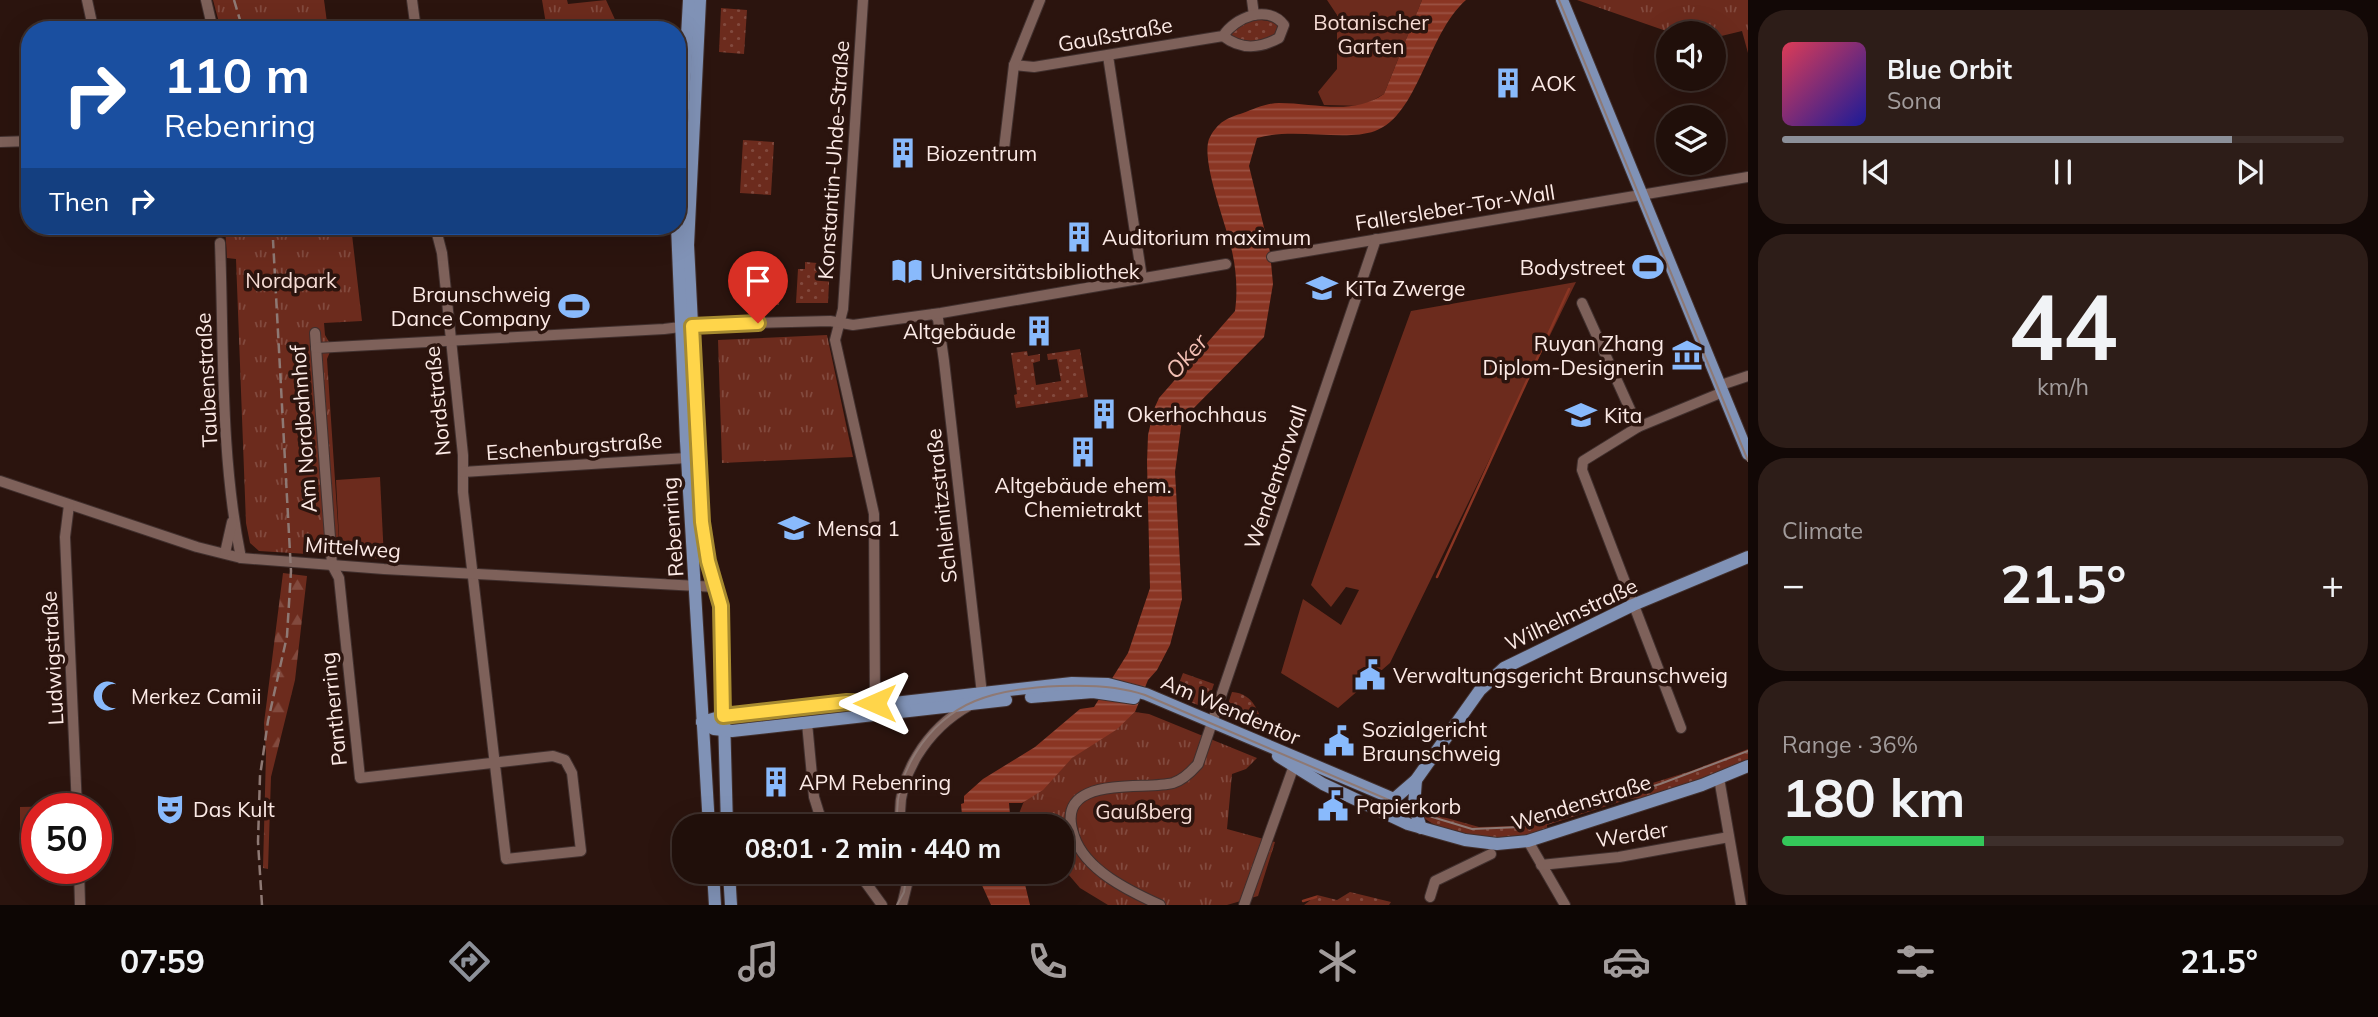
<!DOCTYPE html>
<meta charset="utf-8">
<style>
:root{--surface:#200f0a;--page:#2d1d18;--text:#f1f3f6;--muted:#a29c9c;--line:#3d2f2b;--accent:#8c9099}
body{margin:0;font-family:Mulish,sans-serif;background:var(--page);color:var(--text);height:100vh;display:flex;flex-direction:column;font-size:26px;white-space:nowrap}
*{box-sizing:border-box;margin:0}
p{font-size:23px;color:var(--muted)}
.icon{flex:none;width:38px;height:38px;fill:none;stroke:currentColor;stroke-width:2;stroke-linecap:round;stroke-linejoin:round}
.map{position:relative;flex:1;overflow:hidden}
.details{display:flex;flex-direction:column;gap:10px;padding:10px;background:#120806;width:630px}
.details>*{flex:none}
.guide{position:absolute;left:21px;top:21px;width:665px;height:214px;border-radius:28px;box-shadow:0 7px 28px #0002,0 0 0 2px var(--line);background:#1a4fa0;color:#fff;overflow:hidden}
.fabs{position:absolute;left:1656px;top:21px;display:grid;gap:14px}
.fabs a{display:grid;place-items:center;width:70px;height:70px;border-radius:50%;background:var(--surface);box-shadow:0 7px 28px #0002,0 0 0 2px var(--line);font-size:35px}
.speed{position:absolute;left:21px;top:793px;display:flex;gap:14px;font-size:35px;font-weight:700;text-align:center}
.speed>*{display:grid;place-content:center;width:91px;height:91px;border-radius:50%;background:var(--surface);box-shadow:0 7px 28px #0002,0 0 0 2px var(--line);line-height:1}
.speed .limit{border:10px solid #d22;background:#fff;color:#111}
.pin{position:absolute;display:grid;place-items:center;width:60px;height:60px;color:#fff;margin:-72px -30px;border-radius:50% 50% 50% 0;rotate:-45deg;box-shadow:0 0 7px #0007}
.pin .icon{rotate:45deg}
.me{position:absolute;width:77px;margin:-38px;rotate:270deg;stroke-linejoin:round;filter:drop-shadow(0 0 5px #0008)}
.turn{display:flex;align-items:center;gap:24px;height:147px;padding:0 28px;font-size:32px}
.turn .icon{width:91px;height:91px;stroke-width:2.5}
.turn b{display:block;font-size:49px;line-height:60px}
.then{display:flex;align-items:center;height:66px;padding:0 28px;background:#0003;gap:14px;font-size:26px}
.big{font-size:52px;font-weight:700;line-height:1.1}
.details .card{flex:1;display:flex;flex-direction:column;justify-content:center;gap:10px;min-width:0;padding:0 24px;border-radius:28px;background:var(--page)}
.details .dial{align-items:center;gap:0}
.dial b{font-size:91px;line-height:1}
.song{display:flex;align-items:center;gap:21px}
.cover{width:84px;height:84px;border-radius:10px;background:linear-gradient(135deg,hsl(350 70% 55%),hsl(240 70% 35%))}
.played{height:7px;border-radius:4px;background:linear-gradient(90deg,var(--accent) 80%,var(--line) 80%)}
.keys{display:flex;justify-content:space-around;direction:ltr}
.heat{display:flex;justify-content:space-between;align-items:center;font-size:38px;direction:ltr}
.charge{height:10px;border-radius:5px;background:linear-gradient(90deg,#34c759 36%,var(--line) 0)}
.trip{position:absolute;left:672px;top:814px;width:402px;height:70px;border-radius:28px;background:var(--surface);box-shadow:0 7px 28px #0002,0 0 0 2px var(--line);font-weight:700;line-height:70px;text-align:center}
.tabs{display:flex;height:112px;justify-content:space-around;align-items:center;background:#0d0604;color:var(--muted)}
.tabs .icon{width:49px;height:49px}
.tabs .on{color:var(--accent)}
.tabs b{font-size:32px;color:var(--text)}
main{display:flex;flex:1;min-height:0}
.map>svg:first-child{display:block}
</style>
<main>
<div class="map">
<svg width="1748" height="905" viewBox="0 0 1748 905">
<defs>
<pattern id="grass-dots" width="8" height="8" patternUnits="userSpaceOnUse" patternTransform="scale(1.75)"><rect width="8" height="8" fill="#6c2b1d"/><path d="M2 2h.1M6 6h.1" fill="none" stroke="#824a3e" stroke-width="1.8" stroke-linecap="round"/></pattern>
<pattern id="forest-firs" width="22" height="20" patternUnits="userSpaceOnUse" patternTransform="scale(1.75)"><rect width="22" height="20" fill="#6c2b1d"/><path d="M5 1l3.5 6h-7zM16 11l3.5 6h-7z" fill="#824a3e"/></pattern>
<pattern id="park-tufts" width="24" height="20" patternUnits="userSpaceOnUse" patternTransform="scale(1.75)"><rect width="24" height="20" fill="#6c2b1d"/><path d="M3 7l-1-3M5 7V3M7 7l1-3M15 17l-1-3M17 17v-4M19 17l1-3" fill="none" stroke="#824a3e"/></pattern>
<pattern id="water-rules" width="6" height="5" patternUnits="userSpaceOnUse" patternTransform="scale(1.75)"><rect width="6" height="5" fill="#8a3523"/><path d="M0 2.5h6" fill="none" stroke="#9b5243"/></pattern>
</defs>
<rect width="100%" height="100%" fill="#2b140e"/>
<g fill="url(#grass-dots)">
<polygon points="721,8 747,10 744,54 719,52"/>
<polygon points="1256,19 1279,23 1277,35 1250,44 1231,36 1235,27"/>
<polygon points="743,140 774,142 771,195 740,193"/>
<polygon points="748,259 773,260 772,267 780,267 779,305 746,305"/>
<polygon points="805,262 830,264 828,303 796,303 798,269 805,269"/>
<polygon points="1080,349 1088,397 1016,408 1014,395 1017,394 1011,353 1027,351 1028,356 1040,354 1040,361 1033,363 1036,385 1061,381 1057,359 1048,360 1047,354"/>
<polygon points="1183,673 1214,684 1206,708 1174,696"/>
<path d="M1232,692C1253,693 1261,714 1264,732L1224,716Z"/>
<path d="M1748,749V761L1690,785L1639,801L1638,798L1629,799L1547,825V829C1535,834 1523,838 1510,839C1485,841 1429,832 1418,810L1479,827L1515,826L1691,771Z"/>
<polygon points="1350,892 1391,902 1389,905 1304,905 1317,895 1337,900"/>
</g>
<polygon fill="url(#forest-firs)" points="283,573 307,576 295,680 271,777 268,869 263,868 266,754 264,723"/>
<g fill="url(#park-tufts)">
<polygon points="213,0 324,0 328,30 221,30"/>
<polygon points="542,0 567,0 568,4 606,0 618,26 610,30 547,30"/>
<polygon points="1577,0 1748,0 1748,53 1742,31 1713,38 1713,33 1672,33"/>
<polygon points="225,226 351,226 362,321 324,323 325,335 332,347 327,359 340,556 259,551 250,543 246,523 236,259 227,258"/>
<polygon points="827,335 853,457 722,463 718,340"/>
<path d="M1135,712L1149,714L1257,758L1246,769L1232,774L1227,829L1275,842L1258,896L1227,905H1108L1080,888L1062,867V826H1037L1033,818L1018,816L1024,801C1047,788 1053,772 1073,757C1093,741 1116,730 1135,712Z"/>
<polygon points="69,806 69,808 37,808 37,839 20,844 20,807"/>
</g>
<g fill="#6c2b1d">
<polygon points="1327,0 1422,0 1384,94 1363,106 1324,105 1318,92 1337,69 1337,15"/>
<polygon points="1576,282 1390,663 1338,708 1281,673 1303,599 1341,625 1359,590 1346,587 1331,607 1311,585 1411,311"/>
<polygon points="380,477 384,559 340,556 336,480"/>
</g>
<g fill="url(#water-rules)">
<path d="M1422,0H1466C1427,34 1419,115 1375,131C1344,142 1294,127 1257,138L1249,166L1270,252L1273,284L1264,337L1182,420L1175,472L1182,599L1170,645L1157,670L1148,680L1135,712L1116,730L1072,758L1043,790L1022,803H1009L1011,826H963L961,804L964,803V796L983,779L1035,747L1080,709L1094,707L1128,653L1150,588L1147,462L1148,435L1154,409L1159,398L1235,311C1238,290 1236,267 1231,247C1226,224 1199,156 1210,137C1218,122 1227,118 1243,113C1254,109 1267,103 1279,103C1315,103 1352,116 1384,94Z"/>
<polygon points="976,872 1022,872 1030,905 991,905"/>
</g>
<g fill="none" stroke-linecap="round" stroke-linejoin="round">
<g stroke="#8a3523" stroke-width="2.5">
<polyline points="1437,577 1569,289"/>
<polyline points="1303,901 1316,897"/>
</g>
<polyline stroke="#4a342e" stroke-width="10" stroke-dasharray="10 5" stroke-linecap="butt" points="219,226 220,243"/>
<g stroke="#41302e" stroke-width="12">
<g id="minor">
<polyline points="87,0 92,23 90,30"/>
<polyline points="206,0 213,30"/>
<polyline points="412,0 416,30"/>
<polyline points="863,0 843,309 835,340 874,514 875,703"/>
<polyline points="1252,0 1254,15"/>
<polyline points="1108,56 1142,278"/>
<path d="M1014,65L1034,67L1223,36C1241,50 1259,49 1279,38L1284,25C1268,4 1235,17 1223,36"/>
<polyline points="0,142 30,141"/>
<polyline points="1004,149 1014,65 1040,0"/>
<path d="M220,243C224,347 220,455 241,558"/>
<polyline points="1272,257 1748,177"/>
<polyline points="1582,303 1638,427"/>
<polyline points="934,314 938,319 944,361 982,694"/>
<polyline points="315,333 332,565 339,578 360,778 553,756 565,760 572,773 581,851 506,859 463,492 463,455 442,253 435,226"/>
<polyline points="316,348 664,329 705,324 830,321 853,325 941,313 1226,264"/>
<polyline points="1721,385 1748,376"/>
<polyline points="463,472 687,458"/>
<polyline points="0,481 197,547 241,558 384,569 716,587"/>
<polyline points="69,505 65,537 77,808"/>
<polyline points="225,553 232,522"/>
<polyline points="807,723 814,797 823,826"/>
<polyline points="1681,728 1582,470 1583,461 1638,427 1723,392"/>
<polyline points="1719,778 1741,905"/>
<path d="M901,826C894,777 928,728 970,705"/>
<polyline points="1528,841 1565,905"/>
<polyline points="1541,865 1619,857 1729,837"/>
<polyline points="79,868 80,905"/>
<polyline points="858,872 882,905"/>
<polyline points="1430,897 1435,881 1491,854"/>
<polyline points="902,905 910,872"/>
<path d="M1160,905C1129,891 1085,870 1074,836C1052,773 1143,791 1173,783C1183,780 1191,772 1198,764L1376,239"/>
<polyline points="1244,905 1296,760"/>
</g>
</g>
<g stroke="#41302e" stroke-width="14">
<g id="major">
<polyline points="700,0 688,245 702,522 708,561 721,606 727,826"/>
<polyline points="1562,0 1748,454"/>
<polyline points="677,216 689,0"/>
<polyline points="677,226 686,441 709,826"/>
<polyline points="1031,697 1093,692 1134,698"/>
<polyline points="702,722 723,716 831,704 894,703 1072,683 1108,684 1146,694 1394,799 1416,780 1480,690 1504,668 1633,605 1748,557"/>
<polyline points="702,722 714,729 732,731 1006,700"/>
<polyline points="1278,756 1323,784 1408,824 1465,840 1497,844 1528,841 1702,785 1748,766"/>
<polyline points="1416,780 1414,806 1421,828"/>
<polyline points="713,872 715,905"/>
<polyline points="729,872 731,905"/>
</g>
</g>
<use href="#minor" stroke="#7e615a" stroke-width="10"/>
<use href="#major" stroke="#8092b6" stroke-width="12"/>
<g stroke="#8e7974" stroke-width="2">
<polyline points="1559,0 1748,461"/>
<path d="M898,826C891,776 928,720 975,701C1016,684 1103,680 1145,695L1419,813L1472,829L1521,827L1660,784L1748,751"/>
<polyline points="897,905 904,892 907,872"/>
</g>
<g stroke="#8e7974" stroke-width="2.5" stroke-dasharray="10 5" stroke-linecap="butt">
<polyline points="234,0 243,30"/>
<polyline points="262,905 258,842 260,776 268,721 287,636 291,571 273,240"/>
</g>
</g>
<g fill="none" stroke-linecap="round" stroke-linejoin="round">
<g stroke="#a68a30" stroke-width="18">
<polyline id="route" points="758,323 692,326 702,522 708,561 721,606 723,716 847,702 875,703"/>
</g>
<use href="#route" stroke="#ffd54a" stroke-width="12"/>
</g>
<defs>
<g id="building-bare" transform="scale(2.415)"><path d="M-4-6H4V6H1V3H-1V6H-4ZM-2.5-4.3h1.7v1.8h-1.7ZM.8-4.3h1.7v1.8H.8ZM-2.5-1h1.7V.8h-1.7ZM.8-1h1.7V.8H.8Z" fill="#89bafc" stroke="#2b140e" stroke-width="2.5" paint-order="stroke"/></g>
<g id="stadium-bare" transform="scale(2.415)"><path d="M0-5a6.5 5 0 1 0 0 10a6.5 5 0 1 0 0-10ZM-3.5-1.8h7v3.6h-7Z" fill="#89bafc" stroke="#2b140e" stroke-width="2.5" paint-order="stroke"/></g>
<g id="library-bare" transform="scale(2.415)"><path d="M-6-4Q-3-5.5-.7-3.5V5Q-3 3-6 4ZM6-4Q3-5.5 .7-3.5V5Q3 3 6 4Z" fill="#89bafc" stroke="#2b140e" stroke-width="2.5" paint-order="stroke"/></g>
<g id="school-bare" transform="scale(2.415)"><path d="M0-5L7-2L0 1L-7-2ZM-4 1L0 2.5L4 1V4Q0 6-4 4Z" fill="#89bafc" stroke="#2b140e" stroke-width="2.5" paint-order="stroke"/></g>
<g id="museum-bare" transform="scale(2.415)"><path d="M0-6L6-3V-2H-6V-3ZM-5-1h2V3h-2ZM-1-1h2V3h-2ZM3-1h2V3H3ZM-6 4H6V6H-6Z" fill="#89bafc" stroke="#2b140e" stroke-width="2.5" paint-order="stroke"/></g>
<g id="university-bare" transform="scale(2.415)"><path d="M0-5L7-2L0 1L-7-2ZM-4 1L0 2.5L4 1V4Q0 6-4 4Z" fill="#89bafc" stroke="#2b140e" stroke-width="2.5" paint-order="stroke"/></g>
<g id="civic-bare" transform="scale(2.415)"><path d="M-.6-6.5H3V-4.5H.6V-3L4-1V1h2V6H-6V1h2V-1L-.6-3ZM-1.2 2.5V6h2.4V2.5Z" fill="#89bafc" stroke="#2b140e" stroke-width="2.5" paint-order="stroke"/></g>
<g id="mosque-bare" transform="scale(2.415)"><path d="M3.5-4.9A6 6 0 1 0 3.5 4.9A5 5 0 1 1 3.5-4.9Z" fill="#89bafc" stroke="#2b140e" stroke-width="2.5" paint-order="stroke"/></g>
<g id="theatre-bare" transform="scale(2.415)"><path d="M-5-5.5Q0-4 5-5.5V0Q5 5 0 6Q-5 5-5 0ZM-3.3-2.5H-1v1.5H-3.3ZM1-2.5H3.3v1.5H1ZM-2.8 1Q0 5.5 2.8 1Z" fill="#89bafc" stroke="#2b140e" stroke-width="2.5" paint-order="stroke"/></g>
</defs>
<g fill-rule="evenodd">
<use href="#building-bare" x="1508" y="83"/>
<use href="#building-bare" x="903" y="153"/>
<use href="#building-bare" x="1079" y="237"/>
<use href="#stadium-bare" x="1648" y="267"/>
<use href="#library-bare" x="907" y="271"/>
<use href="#school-bare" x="1322" y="288"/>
<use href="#stadium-bare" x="574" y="306"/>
<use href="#building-bare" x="1039" y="331"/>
<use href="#museum-bare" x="1687" y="355"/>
<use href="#building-bare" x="1104" y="414"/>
<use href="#school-bare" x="1581" y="415"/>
<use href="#building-bare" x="1083" y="452"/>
<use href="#university-bare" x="794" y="528"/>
<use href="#civic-bare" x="1370" y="675"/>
<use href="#mosque-bare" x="108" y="696"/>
<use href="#civic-bare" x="1339" y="741"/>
<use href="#building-bare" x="776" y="782"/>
<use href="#civic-bare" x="1333" y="806"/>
<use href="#theatre-bare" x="170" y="809"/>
</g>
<g text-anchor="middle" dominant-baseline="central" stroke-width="7" stroke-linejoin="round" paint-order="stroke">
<g font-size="21" fill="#f7ddd6" stroke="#2b140e">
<text x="1371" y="22">Botanischer<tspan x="1371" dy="24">Garten</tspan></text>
<text x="291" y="280">Nordpark</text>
<text x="1144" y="811">Gaußberg</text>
</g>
<g font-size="21" fill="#fceae6" stroke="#2b140e">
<text transform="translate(1115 34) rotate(-10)">Gaußstraße</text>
<text transform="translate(833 160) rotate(-86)">Konstantin-Uhde-Straße</text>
<text transform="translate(1455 207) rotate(-9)">Fallersleber-Tor-Wall</text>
<text transform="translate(206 380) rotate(-93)">Taubenstraße</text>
<text transform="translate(437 401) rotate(-96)">Nordstraße</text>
<text transform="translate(303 429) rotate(-94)">Am Nordbahnhof</text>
<text transform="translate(574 446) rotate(-4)">Eschenburgstraße</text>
<text transform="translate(1275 477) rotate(-71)">Wendentorwall</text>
<text transform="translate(941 506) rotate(-96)">Schleinitzstraße</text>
<text transform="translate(672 527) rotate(-94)">Rebenring</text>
<text transform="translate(353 547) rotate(4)">Mittelweg</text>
<text transform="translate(1571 614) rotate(-25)">Wilhelmstraße</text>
<text transform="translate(52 658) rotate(-93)">Ludwigstraße</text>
<text transform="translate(333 709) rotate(-96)">Pantherring</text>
<text transform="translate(1231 709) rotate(23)">Am Wendentor</text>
<text transform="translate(1581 802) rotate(-17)">Wendenstraße</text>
<text transform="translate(1632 834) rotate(-9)">Werder</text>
</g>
<g font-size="21" fill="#fceae6" stroke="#2b140e" text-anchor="start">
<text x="1531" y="83">AOK</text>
<text x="926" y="153">Biozentrum</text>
<text x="1102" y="237">Auditorium maximum</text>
<text x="1625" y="267" text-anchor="end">Bodystreet</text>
<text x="930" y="271">Universitätsbibliothek</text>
<text x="1345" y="288">KiTa Zwerge</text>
<text x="551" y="294" text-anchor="end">Braunschweig<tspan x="551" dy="24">Dance Company</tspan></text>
<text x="1016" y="331" text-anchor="end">Altgebäude</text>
<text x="1664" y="343" text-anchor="end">Ruyan Zhang<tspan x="1664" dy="24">Diplom-Designerin</tspan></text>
<text x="1127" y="414">Okerhochhaus</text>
<text x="1604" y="415">Kita</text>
<text x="1083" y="485" text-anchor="middle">Altgebäude ehem.<tspan x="1083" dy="24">Chemietrakt</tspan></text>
<text x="817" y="528">Mensa 1</text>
<text x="1393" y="675">Verwaltungsgericht Braunschweig</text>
<text x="131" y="696">Merkez Camii</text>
<text x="1362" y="729">Sozialgericht<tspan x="1362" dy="24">Braunschweig</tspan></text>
<text x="799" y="782">APM Rebenring</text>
<text x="1356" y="806">Papierkorb</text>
<text x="193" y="809">Das Kult</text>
</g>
<g font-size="23" font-style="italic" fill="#f2bfb4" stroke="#2b140e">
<text transform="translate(1186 356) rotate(-49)">Oker</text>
</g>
</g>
</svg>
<div class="fabs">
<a><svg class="icon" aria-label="sound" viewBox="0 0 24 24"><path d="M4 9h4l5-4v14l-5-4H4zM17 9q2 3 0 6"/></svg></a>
<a><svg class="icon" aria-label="layers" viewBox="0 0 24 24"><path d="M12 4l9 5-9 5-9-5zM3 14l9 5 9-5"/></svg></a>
</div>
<div class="speed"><div class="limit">50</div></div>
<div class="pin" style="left:758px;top:323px;background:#d93025"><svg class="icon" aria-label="arrive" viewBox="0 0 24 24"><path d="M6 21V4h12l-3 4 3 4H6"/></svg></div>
<svg class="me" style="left:875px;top:703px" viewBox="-20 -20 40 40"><path d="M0-17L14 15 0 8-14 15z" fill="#ffd54a" stroke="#fff" stroke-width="4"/></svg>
<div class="trip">08:01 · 2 min · 440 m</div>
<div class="guide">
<div class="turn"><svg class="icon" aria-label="right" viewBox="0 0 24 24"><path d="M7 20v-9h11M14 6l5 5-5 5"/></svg><div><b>110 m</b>Rebenring</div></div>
<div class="then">Then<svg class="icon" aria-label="right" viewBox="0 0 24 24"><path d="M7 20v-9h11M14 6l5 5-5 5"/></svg></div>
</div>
</div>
<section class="details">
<div class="card">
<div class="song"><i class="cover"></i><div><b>Blue Orbit</b><p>Sona</p></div></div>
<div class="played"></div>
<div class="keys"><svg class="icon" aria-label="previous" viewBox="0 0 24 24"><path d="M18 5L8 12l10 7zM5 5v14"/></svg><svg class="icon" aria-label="pause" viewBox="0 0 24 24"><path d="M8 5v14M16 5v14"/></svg><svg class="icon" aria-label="next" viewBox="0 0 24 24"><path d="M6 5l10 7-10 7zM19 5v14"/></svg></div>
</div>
<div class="card dial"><b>44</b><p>km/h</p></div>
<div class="card"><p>Climate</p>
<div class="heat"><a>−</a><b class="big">21.5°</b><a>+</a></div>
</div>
<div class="card"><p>Range · 36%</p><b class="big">180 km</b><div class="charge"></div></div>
</section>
</main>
<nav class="tabs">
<b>07:59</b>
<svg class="icon on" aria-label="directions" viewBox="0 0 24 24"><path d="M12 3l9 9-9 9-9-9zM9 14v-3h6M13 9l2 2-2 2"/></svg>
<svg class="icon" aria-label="music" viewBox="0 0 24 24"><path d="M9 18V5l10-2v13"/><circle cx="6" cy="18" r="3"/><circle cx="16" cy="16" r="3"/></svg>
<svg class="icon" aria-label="phone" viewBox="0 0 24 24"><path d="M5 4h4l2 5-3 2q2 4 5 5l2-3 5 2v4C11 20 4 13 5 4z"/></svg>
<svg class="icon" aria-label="climate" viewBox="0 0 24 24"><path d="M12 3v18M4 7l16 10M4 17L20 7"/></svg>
<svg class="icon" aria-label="car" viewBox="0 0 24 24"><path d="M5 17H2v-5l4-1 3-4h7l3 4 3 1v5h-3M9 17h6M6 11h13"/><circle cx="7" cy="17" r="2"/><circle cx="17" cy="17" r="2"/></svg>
<svg class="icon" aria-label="filters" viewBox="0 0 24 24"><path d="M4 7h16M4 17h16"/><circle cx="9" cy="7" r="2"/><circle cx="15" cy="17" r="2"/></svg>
<b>21.5°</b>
</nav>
